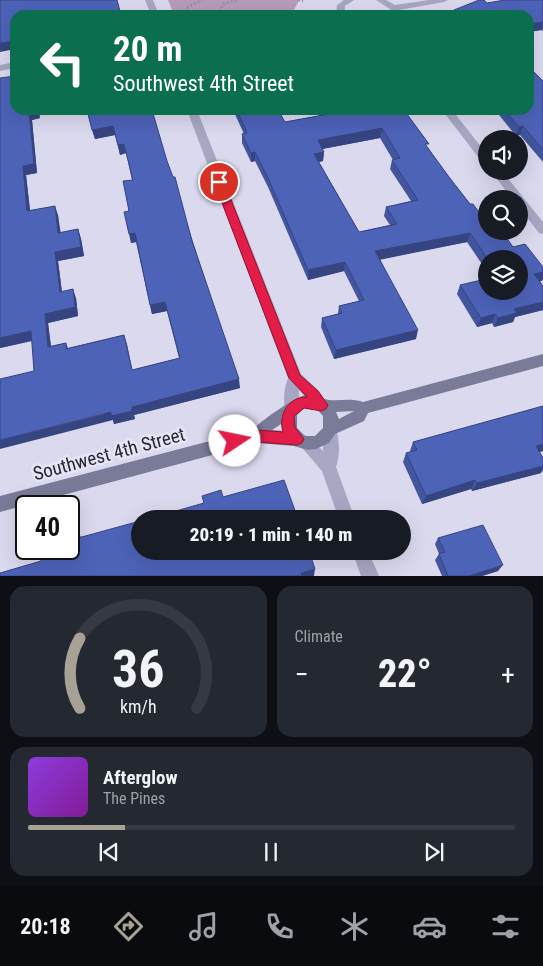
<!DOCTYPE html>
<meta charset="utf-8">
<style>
:root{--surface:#171b24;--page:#242831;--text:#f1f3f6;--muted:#9ea1a6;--line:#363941;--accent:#a8a196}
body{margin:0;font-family:"Roboto Condensed",sans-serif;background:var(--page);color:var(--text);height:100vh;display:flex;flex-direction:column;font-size:19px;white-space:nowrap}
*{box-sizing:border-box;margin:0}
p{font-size:16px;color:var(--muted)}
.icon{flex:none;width:28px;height:28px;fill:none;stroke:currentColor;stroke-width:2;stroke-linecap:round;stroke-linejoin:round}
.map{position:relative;height:576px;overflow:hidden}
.drawer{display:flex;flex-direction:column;gap:10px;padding:10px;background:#0d0f14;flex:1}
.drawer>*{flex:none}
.banner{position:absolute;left:10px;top:10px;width:524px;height:105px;border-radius:15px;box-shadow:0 5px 20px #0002;background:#0b6e4f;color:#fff;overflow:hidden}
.tools{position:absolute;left:478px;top:130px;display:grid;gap:10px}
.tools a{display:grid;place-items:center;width:50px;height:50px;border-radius:50%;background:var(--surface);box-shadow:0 5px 20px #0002;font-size:25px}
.speed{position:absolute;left:15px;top:495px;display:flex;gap:10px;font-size:25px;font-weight:700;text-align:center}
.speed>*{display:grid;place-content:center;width:65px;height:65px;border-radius:50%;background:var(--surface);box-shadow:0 5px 20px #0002;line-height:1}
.speed .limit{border:2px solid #111;border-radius:8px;background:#fff;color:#111}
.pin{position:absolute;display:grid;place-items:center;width:42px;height:42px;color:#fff;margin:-21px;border:2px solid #fff;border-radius:50%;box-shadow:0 1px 5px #0007}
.me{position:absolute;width:55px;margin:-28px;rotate:79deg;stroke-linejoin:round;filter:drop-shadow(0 0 4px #0008)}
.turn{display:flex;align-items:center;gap:18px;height:105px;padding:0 20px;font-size:22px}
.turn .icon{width:65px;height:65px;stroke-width:2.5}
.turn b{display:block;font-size:35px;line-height:42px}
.big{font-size:38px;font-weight:800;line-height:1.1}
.drawer .widget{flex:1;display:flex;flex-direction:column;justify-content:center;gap:8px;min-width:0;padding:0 18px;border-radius:15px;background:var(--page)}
.drawer .dial{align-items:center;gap:0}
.dial svg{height:130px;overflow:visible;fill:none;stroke:var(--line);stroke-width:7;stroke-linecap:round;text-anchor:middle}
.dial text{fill:var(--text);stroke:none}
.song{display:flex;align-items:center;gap:15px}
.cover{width:60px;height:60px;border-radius:8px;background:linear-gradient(135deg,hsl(270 70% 55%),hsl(290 70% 35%))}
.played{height:5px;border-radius:2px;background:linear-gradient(90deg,var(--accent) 20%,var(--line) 20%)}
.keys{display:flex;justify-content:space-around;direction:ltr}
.heat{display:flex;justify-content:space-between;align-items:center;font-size:28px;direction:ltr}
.drawer .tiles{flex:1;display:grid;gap:10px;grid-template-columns:1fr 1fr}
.widget:last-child{grid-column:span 2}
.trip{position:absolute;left:131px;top:510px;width:280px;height:50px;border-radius:25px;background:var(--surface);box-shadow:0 5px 20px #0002;font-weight:800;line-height:50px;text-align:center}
.tab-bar{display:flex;height:80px;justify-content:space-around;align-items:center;background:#090b0e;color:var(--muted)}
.tab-bar .icon{width:35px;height:35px}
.tab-bar .selected{color:var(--accent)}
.tab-bar b{font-size:22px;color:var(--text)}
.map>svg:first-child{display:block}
</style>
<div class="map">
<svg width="543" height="576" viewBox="0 0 543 576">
<rect width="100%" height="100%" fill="#dbd9ee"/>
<polygon fill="#b79bbb" points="168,0 299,0 294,10 279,15 174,15"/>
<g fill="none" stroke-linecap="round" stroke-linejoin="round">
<g stroke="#9192b0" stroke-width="2.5" stroke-dasharray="2 2" stroke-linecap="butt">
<polyline points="298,0 303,1"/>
<polyline points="187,15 186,8 202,0"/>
<polyline points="218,15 223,4 237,0"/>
</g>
<g fill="#a7a7c4" fill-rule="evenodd">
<polygon points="145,0 153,0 159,15 151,15"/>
<polygon points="344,0 354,0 345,6 344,15 336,15 337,5"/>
<polygon points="376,0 386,0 395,5 429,0 448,0 444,2 399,10 400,15 392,15 390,9"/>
<polygon points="15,62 15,68 0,71 0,65"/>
<path d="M187,110H197L301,374L319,391L328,405L326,409L321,411L316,409L299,390V409L297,413L292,415L287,413C282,403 284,388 288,378Z"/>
<polygon points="442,110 452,110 486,153 486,163 482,162"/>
<polygon points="491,171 502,171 543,222 543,234 539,233 519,207 519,199 512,199"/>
<path d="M330,425L335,427C340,438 340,457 336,467L355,519H339L322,471L297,442L299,437L304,435L309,437L323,451V432L325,427Z"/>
<polygon points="352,551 368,551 379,576 361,576"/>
</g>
<path fill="#797b98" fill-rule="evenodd" d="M543,354V366L368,413L364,421L335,434L329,443L316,449L308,450L294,446L257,443L0,512V496L252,430C261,421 298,394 310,394C317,394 322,399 329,400C341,401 351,398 363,402ZM306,407H315L323,416V428L315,436H305L297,428V415ZM354,411L339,419L336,412ZM281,424L283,431L272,430Z"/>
</g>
<g fill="#42559e" fill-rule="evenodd">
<polygon points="543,0 543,31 541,30 529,32 529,15 453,15 454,10 487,3"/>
<polygon points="0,78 40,118 32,120 37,173 26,175 30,210 58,215 60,233 78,229 81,239 84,256 58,261 62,292 76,298 78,316 48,323 51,346 66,343 68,348 124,335 132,370 179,358 167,311 152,314 136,242 131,243 129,211 132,180 126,153 120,155 115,135 95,139 87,110 167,161 240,388 134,415 135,419 114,424 113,420 34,371 32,341 0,348"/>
<polygon points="543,81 543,162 520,135 516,136 495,110 529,110"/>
<path d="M233,110H278L285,122L323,115L324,110H404L428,148L449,177L470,204L495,235L543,267V278L542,281H539L543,286V310L515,317L513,322L494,327L492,323L477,327L457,294L460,285L486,291L519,259H486V270L467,242L380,259L416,339L334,359L321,327L322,318L338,314L339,306L359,301L344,271L308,280L268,187L255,161L251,162L242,143V134H244ZM380,138L393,160H392L390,169L411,201L386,207L384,216L390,225L359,232L319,162L323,161L324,152L322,149Z"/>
<polygon points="543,406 543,451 539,452 541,473 472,491 471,489 422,504 403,462 406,453 411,452 410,451 413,442"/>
<polygon points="438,538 498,571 482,576 442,576 435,560 439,554 435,544"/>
</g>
<g fill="#364581">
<polygon points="543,22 541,30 529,32 529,24"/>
<polygon points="15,41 15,49 0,52 0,43"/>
<polygon points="29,110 39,110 40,118 32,120 37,173 26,175 31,220 27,211 23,166"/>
<polygon points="113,126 115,135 95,139 92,130"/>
<polygon points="523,126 520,135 516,136 519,127"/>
<polygon points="382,128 380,138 317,150 318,140"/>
<polygon points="124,144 126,153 120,155 118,145"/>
<polygon points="255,152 255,161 251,162 251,153"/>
<polygon points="324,152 323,161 314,163 314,154"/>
<polygon points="55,206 58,215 62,242 58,233"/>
<polygon points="78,229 81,239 84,256 58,261 63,301 60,292 55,252"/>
<polygon points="135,233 137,242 131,243 129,234"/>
<polygon points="470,233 467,242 374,261 375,251"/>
<polygon points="345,262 344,271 308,280 308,270"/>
<polygon points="543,272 543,278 542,281 530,283 534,274"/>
<polygon points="73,289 76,298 78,316 48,323 52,356 48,347 45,314"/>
<polygon points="165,302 167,311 152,314 150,305"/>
<polygon points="543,302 543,310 515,317 513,322 494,327 498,318 514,309"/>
<polygon points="495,314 492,323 477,327 481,318"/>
<polygon points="418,330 416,339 334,359 336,350"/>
<polygon points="31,331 35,340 0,348 0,338"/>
<polygon points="124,335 127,344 134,378 132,370"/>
<polygon points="239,379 240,388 134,415 135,419 114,424 113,420 0,449 0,440 132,407"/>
<polygon points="543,444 543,451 530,455 536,446"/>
<polygon points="543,466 543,470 541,473 472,491 477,483"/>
<polygon points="475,480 471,489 422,504 426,496"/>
<polygon points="76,529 81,537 78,538"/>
<polygon points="503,565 498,571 482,576 469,576"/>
<polygon points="315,569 314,576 301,576 301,573"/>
</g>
<g fill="#4d63b8" stroke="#364581" fill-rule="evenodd">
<polygon points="0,0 117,0 121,15 15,15 15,41 0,43"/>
<polygon points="479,0 484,0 487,3 505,0 543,0 543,22 529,24 529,15 463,15 454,10"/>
<polygon points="529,67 543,81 543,150 523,126 519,127 504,110 529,110"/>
<polygon points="15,76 15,110 31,110 29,110 34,164 23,166 27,211 55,206 58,233 78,229 81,247 55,252 60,292 73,289 75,307 45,314 48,347 66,343 66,349 124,335 132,370 180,358 165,302 150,305 135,233 129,234 124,212 129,211 123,181 133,180 124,144 118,145 113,126 92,130 87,110 152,110 167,161 173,177 175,177 192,241 239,379 132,407 132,411 111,416 111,412 0,440 0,379 34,371 31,331 0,338 0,78"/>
<path d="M237,110H278L285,122L329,114L326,110H404L429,144H425L449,177L470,204H473L486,222V231H493L495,235L503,233L513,247L525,244L543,267V272L534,274L543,286V302L514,309L517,313L498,318L495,314L481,318L460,285L486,279V291H519V259H488L470,233L375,251L418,330L336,350L322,318L342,313L339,306L364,300L345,262L308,270L268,178L255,152L251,153L242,134L247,133ZM382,128L400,158L392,160L418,200L386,207L397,224L359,232L314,154L324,152L318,140Z"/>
<polygon points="543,406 543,444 536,446 543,458 543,466 477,483 475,480 426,496 406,453 417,450 413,442"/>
<polygon points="284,480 298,519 148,519 204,503 202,496 221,490 223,497"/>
<polygon points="140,521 140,551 309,551 315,569 301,573 302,576 0,576 0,573 41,561 41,549 69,549 69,531 76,529 78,538"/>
<polygon points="483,525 503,565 469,576 448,576 439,554 445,552 438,538"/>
</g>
<path fill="#e11d48" stroke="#92132f" d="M219,178L224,182L300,375L318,391L328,405L326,409L321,411L304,408L294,416L295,427L304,439L302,443L297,445L257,442L235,447L230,446L228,441L230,437L257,430L283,432C278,415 288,397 307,397L289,378L214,182Z"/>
<g text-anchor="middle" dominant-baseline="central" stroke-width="5" stroke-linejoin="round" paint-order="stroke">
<g font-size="19" fill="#262832" stroke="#e6e5f6">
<text transform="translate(109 454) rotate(-15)">Southwest 4th Street</text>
</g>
</g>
</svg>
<div class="tools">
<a><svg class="icon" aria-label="sound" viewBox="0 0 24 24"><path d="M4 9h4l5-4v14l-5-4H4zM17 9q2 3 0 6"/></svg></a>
<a><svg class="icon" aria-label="search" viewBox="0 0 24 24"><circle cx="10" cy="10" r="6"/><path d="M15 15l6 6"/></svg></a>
<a><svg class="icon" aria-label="layers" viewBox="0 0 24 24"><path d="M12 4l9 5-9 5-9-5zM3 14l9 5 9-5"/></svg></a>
</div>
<div class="speed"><div class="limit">40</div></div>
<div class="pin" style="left:219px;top:182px;background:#d93025"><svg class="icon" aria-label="arrive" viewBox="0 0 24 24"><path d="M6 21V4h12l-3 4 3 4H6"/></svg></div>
<svg class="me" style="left:235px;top:441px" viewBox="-20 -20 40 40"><circle r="19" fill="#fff"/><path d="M0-13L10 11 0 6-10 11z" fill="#e11d48"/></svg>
<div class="trip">20:19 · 1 min · 140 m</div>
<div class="banner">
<div class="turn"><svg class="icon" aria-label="left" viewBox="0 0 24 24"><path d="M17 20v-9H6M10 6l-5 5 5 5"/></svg><div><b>20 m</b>Southwest 4th Street</div></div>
</div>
</div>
<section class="drawer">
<div class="tiles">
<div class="widget dial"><svg viewBox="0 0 100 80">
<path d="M14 69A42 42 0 1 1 86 69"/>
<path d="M14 69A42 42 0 0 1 14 26" stroke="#a8a196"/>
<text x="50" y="56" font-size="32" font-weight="700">36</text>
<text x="50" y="72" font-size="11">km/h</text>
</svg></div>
<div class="widget"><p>Climate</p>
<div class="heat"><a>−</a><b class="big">22°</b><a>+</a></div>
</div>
<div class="widget">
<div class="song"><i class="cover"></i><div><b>Afterglow</b><p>The Pines</p></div></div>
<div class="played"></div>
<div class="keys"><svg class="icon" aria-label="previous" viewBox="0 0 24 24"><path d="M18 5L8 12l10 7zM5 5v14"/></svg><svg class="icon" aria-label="pause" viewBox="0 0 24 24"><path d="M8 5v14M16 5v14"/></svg><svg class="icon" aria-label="next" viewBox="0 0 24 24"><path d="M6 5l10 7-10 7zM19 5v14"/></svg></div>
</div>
</div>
</section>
<nav class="tab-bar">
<b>20:18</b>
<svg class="icon selected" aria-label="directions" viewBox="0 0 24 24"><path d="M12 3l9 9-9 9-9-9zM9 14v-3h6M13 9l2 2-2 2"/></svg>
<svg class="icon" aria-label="music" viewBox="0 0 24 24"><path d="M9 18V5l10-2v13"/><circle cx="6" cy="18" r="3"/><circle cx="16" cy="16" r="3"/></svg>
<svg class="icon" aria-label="phone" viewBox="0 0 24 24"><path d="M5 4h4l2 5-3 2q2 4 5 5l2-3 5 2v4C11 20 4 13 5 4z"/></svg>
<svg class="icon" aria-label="climate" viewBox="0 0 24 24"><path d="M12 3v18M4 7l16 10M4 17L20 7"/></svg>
<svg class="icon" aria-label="car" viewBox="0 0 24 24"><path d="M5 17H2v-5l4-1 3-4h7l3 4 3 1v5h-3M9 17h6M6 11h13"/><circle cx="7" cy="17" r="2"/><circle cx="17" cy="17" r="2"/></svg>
<svg class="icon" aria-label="filters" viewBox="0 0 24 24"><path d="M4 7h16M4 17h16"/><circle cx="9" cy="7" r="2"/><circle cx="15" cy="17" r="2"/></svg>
</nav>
